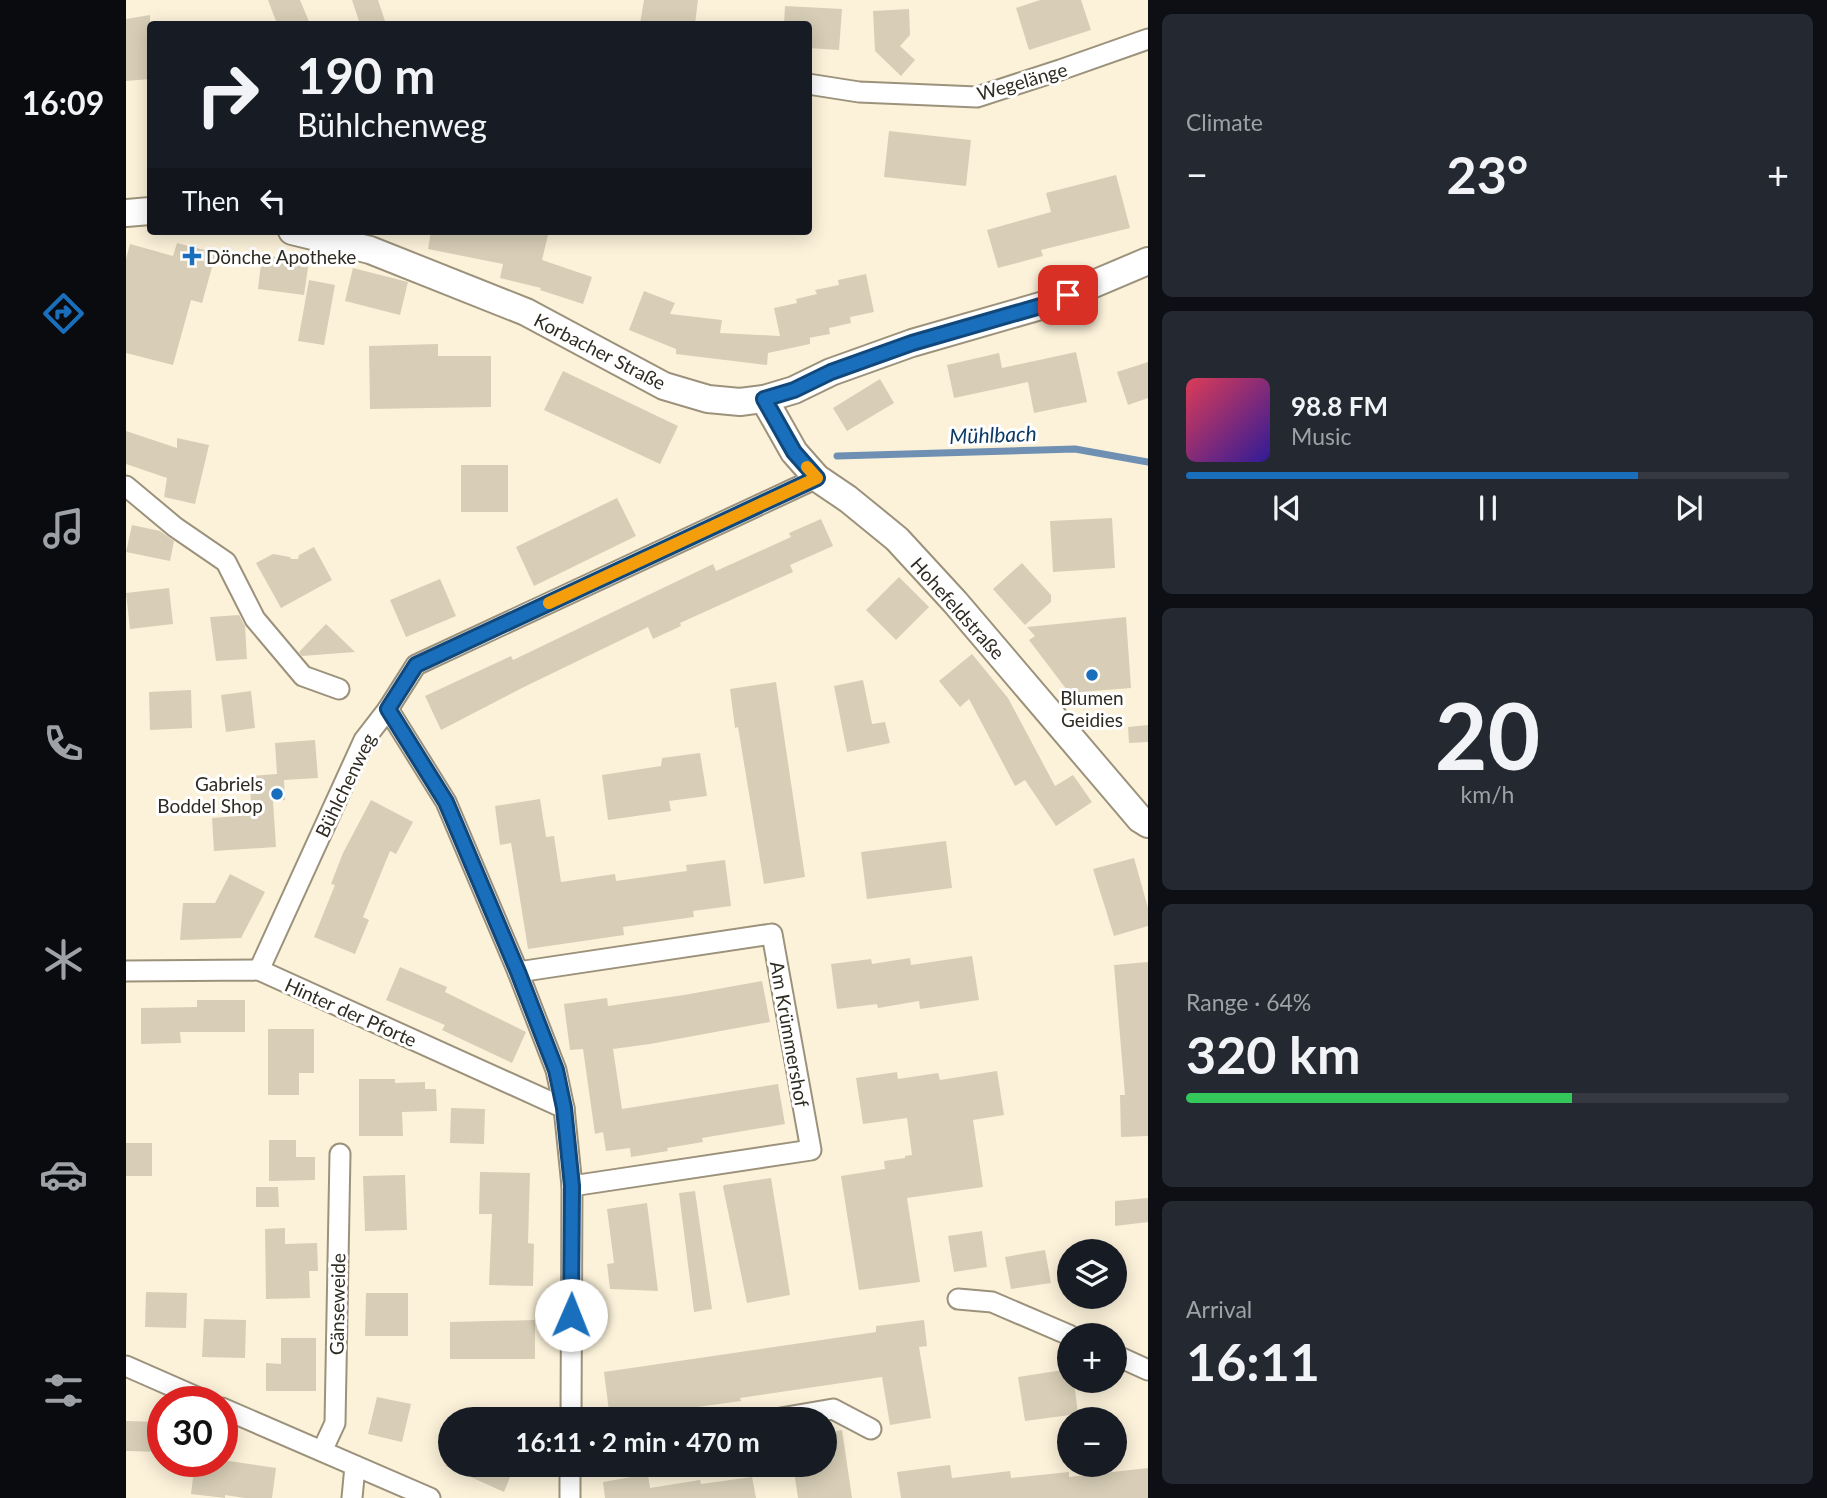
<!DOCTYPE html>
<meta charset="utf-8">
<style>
:root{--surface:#171b24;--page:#242831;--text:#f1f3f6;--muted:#9ea1a6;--line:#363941;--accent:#1a6fbd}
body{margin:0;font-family:Lato,sans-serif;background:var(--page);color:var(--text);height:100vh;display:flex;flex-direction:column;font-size:26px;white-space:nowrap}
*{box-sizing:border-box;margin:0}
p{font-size:23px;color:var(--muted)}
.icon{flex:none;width:38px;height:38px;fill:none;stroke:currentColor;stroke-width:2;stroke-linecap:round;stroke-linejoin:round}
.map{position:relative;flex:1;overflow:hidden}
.panel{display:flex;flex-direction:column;gap:14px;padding:14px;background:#0d0f14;width:679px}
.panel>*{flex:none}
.guide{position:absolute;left:21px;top:21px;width:665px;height:214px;border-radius:7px;box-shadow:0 4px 18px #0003;background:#171b24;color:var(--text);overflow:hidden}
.controls{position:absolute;left:931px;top:1239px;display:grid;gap:14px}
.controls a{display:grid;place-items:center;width:70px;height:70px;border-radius:50%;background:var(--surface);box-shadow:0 4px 18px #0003;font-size:35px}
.speed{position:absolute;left:21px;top:1386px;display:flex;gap:14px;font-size:35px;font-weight:700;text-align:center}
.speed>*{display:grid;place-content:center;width:91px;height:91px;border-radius:50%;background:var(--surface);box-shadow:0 4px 18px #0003;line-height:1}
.speed .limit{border:10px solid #d22;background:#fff;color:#111}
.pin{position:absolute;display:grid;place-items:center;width:60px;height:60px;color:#fff;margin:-30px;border-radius:14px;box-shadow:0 4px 10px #0006}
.me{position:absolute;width:77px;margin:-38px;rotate:1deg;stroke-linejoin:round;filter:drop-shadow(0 0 5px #0008)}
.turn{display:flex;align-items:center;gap:24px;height:147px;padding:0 35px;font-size:32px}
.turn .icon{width:91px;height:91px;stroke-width:2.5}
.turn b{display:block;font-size:49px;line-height:60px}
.then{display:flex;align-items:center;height:66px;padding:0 35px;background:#0003;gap:14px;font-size:26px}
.big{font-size:52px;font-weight:700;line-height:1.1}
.panel .card{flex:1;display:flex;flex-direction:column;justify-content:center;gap:10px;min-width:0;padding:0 24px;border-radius:10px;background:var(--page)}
.panel .dial{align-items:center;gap:0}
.dial b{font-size:91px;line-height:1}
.song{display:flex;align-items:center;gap:21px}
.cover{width:84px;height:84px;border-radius:10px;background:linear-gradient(135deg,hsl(350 70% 55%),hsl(250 70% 35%))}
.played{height:7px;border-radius:4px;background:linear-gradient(90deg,var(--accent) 75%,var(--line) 75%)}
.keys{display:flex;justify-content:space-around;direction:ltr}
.heat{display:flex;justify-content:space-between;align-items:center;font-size:38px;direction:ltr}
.charge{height:10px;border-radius:5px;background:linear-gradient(90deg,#34c759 64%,var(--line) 0)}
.trip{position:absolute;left:312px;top:1407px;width:399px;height:70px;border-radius:35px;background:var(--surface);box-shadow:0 4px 18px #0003;font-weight:700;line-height:70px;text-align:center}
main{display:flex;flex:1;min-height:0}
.menu{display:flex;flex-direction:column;width:126px;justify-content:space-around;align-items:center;background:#090b0e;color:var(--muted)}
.menu .icon{width:49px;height:49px}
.menu .active{color:var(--accent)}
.menu b{font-size:32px;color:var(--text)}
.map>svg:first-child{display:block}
</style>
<main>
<nav class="menu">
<b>16:09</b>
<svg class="icon active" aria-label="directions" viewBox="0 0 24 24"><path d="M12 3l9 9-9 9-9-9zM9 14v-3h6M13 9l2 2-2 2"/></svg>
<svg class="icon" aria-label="music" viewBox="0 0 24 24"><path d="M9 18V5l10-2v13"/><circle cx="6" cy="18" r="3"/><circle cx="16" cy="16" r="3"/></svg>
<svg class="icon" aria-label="phone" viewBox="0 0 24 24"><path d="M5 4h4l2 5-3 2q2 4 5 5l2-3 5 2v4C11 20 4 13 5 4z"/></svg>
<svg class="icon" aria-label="climate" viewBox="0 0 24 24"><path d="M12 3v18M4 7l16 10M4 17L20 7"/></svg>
<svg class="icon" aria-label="car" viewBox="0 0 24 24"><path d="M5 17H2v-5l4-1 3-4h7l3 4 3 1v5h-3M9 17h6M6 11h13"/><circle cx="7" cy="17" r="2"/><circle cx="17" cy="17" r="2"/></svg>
<svg class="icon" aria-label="filters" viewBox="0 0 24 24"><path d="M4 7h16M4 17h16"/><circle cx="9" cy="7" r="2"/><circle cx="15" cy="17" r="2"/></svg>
</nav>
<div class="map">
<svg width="1022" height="1498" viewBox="0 0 1022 1498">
<rect width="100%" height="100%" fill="#fcf2da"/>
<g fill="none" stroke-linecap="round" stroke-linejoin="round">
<polyline stroke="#6f90b3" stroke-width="7" points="711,456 949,449 1022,462"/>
</g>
<g fill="#d8ceb7">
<polygon points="142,0 174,0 184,24 151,24"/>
<polygon points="226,0 252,0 260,24 234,24"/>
<polygon points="518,0 572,0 569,24 514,24"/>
<polygon points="914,0 955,0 965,30 903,50 890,8"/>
<polygon points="659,6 716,9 713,50 682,48 682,24 658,24"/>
<polygon points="783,9 784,35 774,46 789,60 775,76 749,51 747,11"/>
<polygon points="24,15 24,79 0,81 0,19"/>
<polygon points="763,131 845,140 840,186 758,177"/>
<polygon points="990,175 1004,228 915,250 917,256 872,268 861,230 925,212 920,193"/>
<polygon points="305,231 423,231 416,260 466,277 457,304 414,290 415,288 374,278 377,264 302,249"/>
<polygon points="51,243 90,253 76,303 65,300 47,365 0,353 0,259 4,244 47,256"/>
<polygon points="136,255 183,261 178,295 132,289"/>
<polygon points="227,268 282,282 274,315 219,301"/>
<polygon points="740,274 748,312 724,317 725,323 703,328 704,334 682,338 684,338 684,344 642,353 641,365 550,354 550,349 503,330 518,291 549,303 544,314 596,320 594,333 654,336 648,308 671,303 670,299 691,294 689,290 713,285 712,280"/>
<polygon points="183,280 209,285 198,345 172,341"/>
<polygon points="312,344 312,356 365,356 365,407 244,409 243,346"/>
<polygon points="950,352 961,402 908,413 902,382 828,398 821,365 873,353 876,368"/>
<polygon points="1022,362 1022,398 1002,405 991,372"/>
<polygon points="437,371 552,426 534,464 418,410"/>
<polygon points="754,379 768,403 721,431 707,408"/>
<polygon points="0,431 51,448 51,438 83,445 69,504 38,497 41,478 0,464"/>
<rect x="335" y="465" width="47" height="47"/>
<polygon points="491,498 510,536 408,586 390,547"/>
<polygon points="986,518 989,568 927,572 924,521"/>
<polygon points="695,519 707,546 664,565 667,572 554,623 555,626 527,639 522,627 400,686 315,730 299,696 385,656 387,660 587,564 590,571 665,537 663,533"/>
<polygon points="6,525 34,531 48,541 44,561 0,552"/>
<polygon points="188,547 206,580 155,608 130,563 147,554 164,557 165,559 172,559 173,555"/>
<polygon points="896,563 925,595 925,602 899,625 867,589"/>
<polygon points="773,577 803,607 770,640 740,610"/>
<polygon points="314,579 330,616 280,637 264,600"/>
<polygon points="43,588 47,624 4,629 0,593"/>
<polygon points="113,615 119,626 121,659 90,661 84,617"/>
<polygon points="1000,617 1005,688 955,692 947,698 903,640 909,636 901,627"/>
<polygon points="200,624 229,652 176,656 173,652"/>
<polygon points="846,654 882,698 929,786 947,775 966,802 930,826 899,780 889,786 843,699 834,707 813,681"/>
<polygon points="737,680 746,724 759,722 764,743 721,752 708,686"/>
<polygon points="650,682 679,877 638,884 612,727 609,728 604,689"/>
<polygon points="65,690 66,728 24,730 23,692"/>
<polygon points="125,691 129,728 100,732 95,695"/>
<polygon points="1022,725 1022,742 1003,743 1002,727"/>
<polygon points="189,740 192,778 158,780 159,800 147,801 150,847 88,851 86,818 126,815 123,776 151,774 149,743"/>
<polygon points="574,753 581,796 543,801 545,811 482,820 476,775 535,766 536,758"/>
<polygon points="414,799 420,837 428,836 435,882 489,874 490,881 561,871 560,865 599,860 605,906 567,911 568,917 497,927 498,935 402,949 385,843 374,845 369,806"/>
<polygon points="245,800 287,822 270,854 264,851 237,917 243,920 229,954 188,937 209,885 205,884 217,853"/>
<polygon points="820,841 826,888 741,899 735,852"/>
<polygon points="1008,858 1022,908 1022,926 988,936 967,869"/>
<polygon points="104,874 139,892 115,938 54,940 57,903 89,903"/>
<polygon points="846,956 853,1000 794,1009 793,1001 752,1008 751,1004 711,1009 705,964 745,959 746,964 784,958 785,965"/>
<polygon points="1022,962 1022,1136 995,1137 994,1095 999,1095 988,965"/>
<polygon points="274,967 321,987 319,992 400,1032 386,1063 316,1030 319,1025 260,1000"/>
<polygon points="636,981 644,1022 524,1044 487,1049 496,1109 652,1084 659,1124 576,1138 577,1142 541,1148 542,1151 505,1157 504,1148 480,1151 477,1132 469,1134 457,1049 444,1050 438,1004 481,998 482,1006 558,995"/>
<polygon points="71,1000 119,1000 119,1032 54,1032 55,1043 15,1044 15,1008 71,1007"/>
<polygon points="142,1029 188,1029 188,1073 173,1073 173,1095 142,1095"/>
<polygon points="871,1071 878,1115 847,1120 857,1187 781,1198 794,1282 733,1290 715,1176 759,1169 758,1161 779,1158 779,1156 786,1155 781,1118 737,1124 730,1078 771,1072 772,1079 812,1073 814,1080"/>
<polygon points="233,1079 269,1079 269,1083 299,1082 299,1089 310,1089 311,1111 276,1112 277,1136 233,1136"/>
<polygon points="325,1108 359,1109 358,1144 324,1143"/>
<polygon points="143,1140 170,1140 170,1157 189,1157 189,1180 143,1181"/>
<rect x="0" y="1143" width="26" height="33"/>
<polygon points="354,1172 404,1173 402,1243 408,1244 407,1286 363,1285 366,1214 353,1214"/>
<polygon points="279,1175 281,1230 239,1231 237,1176"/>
<polygon points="645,1178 664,1295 621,1303 597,1187 598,1185"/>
<polygon points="130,1187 152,1187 153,1207 130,1207"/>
<polygon points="569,1191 586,1309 568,1312 553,1193"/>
<polygon points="1022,1198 1022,1222 989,1226 989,1201"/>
<polygon points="521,1203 532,1291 484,1289 481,1264 488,1263 481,1209"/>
<polygon points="159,1228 159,1244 191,1243 192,1271 183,1271 184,1298 140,1299 139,1229"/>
<polygon points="856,1231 861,1267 828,1272 822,1236"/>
<polygon points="919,1250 925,1283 885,1289 879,1257"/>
<polygon points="20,1292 61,1293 60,1328 19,1327"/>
<polygon points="240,1293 282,1293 282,1336 239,1336"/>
<polygon points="78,1319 120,1320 119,1358 76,1357"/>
<polygon points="409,1320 409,1359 324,1359 324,1322"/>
<polygon points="798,1320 801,1346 793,1347 805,1418 764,1425 756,1377 614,1398 615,1401 484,1419 478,1372 750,1332 750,1326"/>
<polygon points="155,1338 190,1338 190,1391 140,1391 140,1363 155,1364"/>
<polygon points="943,1369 943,1381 948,1381 952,1414 899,1421 892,1377"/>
<polygon points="251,1397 285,1404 276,1442 242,1434"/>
<polygon points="0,1421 33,1422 32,1432 37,1433 37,1452 0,1451"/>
<polygon points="716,1430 726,1498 672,1498 667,1465 698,1465 698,1433"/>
<polygon points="69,1461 103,1461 150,1468 146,1498 119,1498 99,1495 99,1498 65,1494"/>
<polygon points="318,1465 389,1465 378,1492"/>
<polygon points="824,1465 826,1478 884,1471 885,1478 943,1472 943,1477 1022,1468 1022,1498 775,1498 771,1472"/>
<polygon points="522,1474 524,1488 574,1480 575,1484 626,1477 630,1498 479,1498 477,1482"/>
</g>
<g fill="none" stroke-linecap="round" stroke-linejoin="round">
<g stroke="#9c927c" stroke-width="23">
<g id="street">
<polyline points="682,84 733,92 851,97 934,70 1022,39"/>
<polyline points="0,486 49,527 100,562 129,619 177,676 213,689"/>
<polyline points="262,709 320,802 392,972 430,1070 438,1108 446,1186 445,1419"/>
<polyline points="133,970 238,740 262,709 290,665 691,478"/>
<polyline points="0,971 133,970 438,1108"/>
<polyline points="392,972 646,934 685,1150 446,1186"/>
<polyline points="832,1299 866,1302 943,1335"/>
<polyline points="989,1355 1022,1370"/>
<polyline points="0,1366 82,1402"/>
<polyline points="96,1408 304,1498"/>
<polyline points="649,1419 707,1409 745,1429"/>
<polyline points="196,1451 209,1423 214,1154"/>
<polyline points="226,1498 229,1466"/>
<polyline points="444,1498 444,1465"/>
</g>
</g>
<g stroke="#9c927c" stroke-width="30">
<g id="secondary">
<polyline points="0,213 24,211"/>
<polyline points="166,231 244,250 400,312 538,386 582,399 614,402 638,399 668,390 705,372 786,343 918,305 1022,261"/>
<polyline points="638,399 668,452 691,478 722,499 771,539 829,602 1014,819 1022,824"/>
</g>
</g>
<use href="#street" stroke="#fff" stroke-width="19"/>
<use href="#secondary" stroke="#fff" stroke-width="26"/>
</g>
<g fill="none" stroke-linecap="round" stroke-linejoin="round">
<g stroke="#11487b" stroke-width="18">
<polyline id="route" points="445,1315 446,1186 438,1108 430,1070 392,972 320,802 262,709 290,665 691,478 668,452 638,399 668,390 705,372 786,343 918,305 942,295"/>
</g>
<use href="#route" stroke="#1a6fbd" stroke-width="12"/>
<polyline stroke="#f59e0b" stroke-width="12" points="423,603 691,478 681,467"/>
</g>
<g fill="#1a6fbd" stroke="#fff" stroke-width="2.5">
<path d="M62.5 245.5h7v7h7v7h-7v7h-7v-7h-7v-7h7z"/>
<circle cx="966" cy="675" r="7"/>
<circle cx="151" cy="794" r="7"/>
</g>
<g text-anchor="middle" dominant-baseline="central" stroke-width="6" stroke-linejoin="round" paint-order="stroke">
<g font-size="19" fill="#2f2b22" stroke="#fff">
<text transform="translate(896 81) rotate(-16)">Wegelänge</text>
<text transform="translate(474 351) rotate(27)">Korbacher Straße</text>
<text transform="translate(832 608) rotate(48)">Hohefeldstraße</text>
<text transform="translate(219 785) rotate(-64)">Bühlchenweg</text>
<text transform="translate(225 1012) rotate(24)">Hinter der Pforte</text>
<text transform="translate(664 1034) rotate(80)">Am Krümmershof</text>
<text transform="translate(211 1304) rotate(-89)">Gänseweide</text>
</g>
<g font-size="19" fill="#2f2b22" stroke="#fff" text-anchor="start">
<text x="80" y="256">Dönche Apotheke</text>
<text x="966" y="697" text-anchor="middle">Blumen<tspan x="966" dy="22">Geidies</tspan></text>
<text x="137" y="783" text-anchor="end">Gabriels<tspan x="137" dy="22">Boddel Shop</tspan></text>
</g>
<g font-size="21" font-style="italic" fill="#0d3a64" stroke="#fff">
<text transform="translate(867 434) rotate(-2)">Mühlbach</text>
</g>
</g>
</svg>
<div class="controls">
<a><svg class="icon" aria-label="layers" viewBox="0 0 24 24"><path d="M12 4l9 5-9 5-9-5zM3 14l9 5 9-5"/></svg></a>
<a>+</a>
<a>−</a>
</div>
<div class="speed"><div class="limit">30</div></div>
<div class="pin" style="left:942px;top:295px;background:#d93025"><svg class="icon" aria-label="arrive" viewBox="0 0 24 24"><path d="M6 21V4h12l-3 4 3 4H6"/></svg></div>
<svg class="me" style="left:445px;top:1315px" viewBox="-20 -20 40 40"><circle r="19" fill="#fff"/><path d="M0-13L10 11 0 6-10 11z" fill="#1a6fbd"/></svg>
<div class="trip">16:11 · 2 min · 470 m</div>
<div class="guide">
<div class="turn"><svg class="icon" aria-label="right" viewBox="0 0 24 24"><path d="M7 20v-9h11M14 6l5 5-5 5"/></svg><div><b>190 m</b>Bühlchenweg</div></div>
<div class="then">Then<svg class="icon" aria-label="left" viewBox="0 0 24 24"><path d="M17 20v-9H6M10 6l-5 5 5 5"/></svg></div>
</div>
</div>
<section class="panel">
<div class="card"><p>Climate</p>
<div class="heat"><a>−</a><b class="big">23°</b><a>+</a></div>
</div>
<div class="card">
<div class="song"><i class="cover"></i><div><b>98.8 FM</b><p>Music</p></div></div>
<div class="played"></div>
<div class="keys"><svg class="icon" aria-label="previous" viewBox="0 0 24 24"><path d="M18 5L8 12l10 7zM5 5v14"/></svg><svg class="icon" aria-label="pause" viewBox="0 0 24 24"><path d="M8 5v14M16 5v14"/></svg><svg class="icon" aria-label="next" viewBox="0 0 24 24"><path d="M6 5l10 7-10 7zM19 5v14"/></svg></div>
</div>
<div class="card dial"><b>20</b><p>km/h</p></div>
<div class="card"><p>Range · 64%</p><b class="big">320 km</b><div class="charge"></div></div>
<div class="card"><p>Arrival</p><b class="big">16:11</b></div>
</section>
</main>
